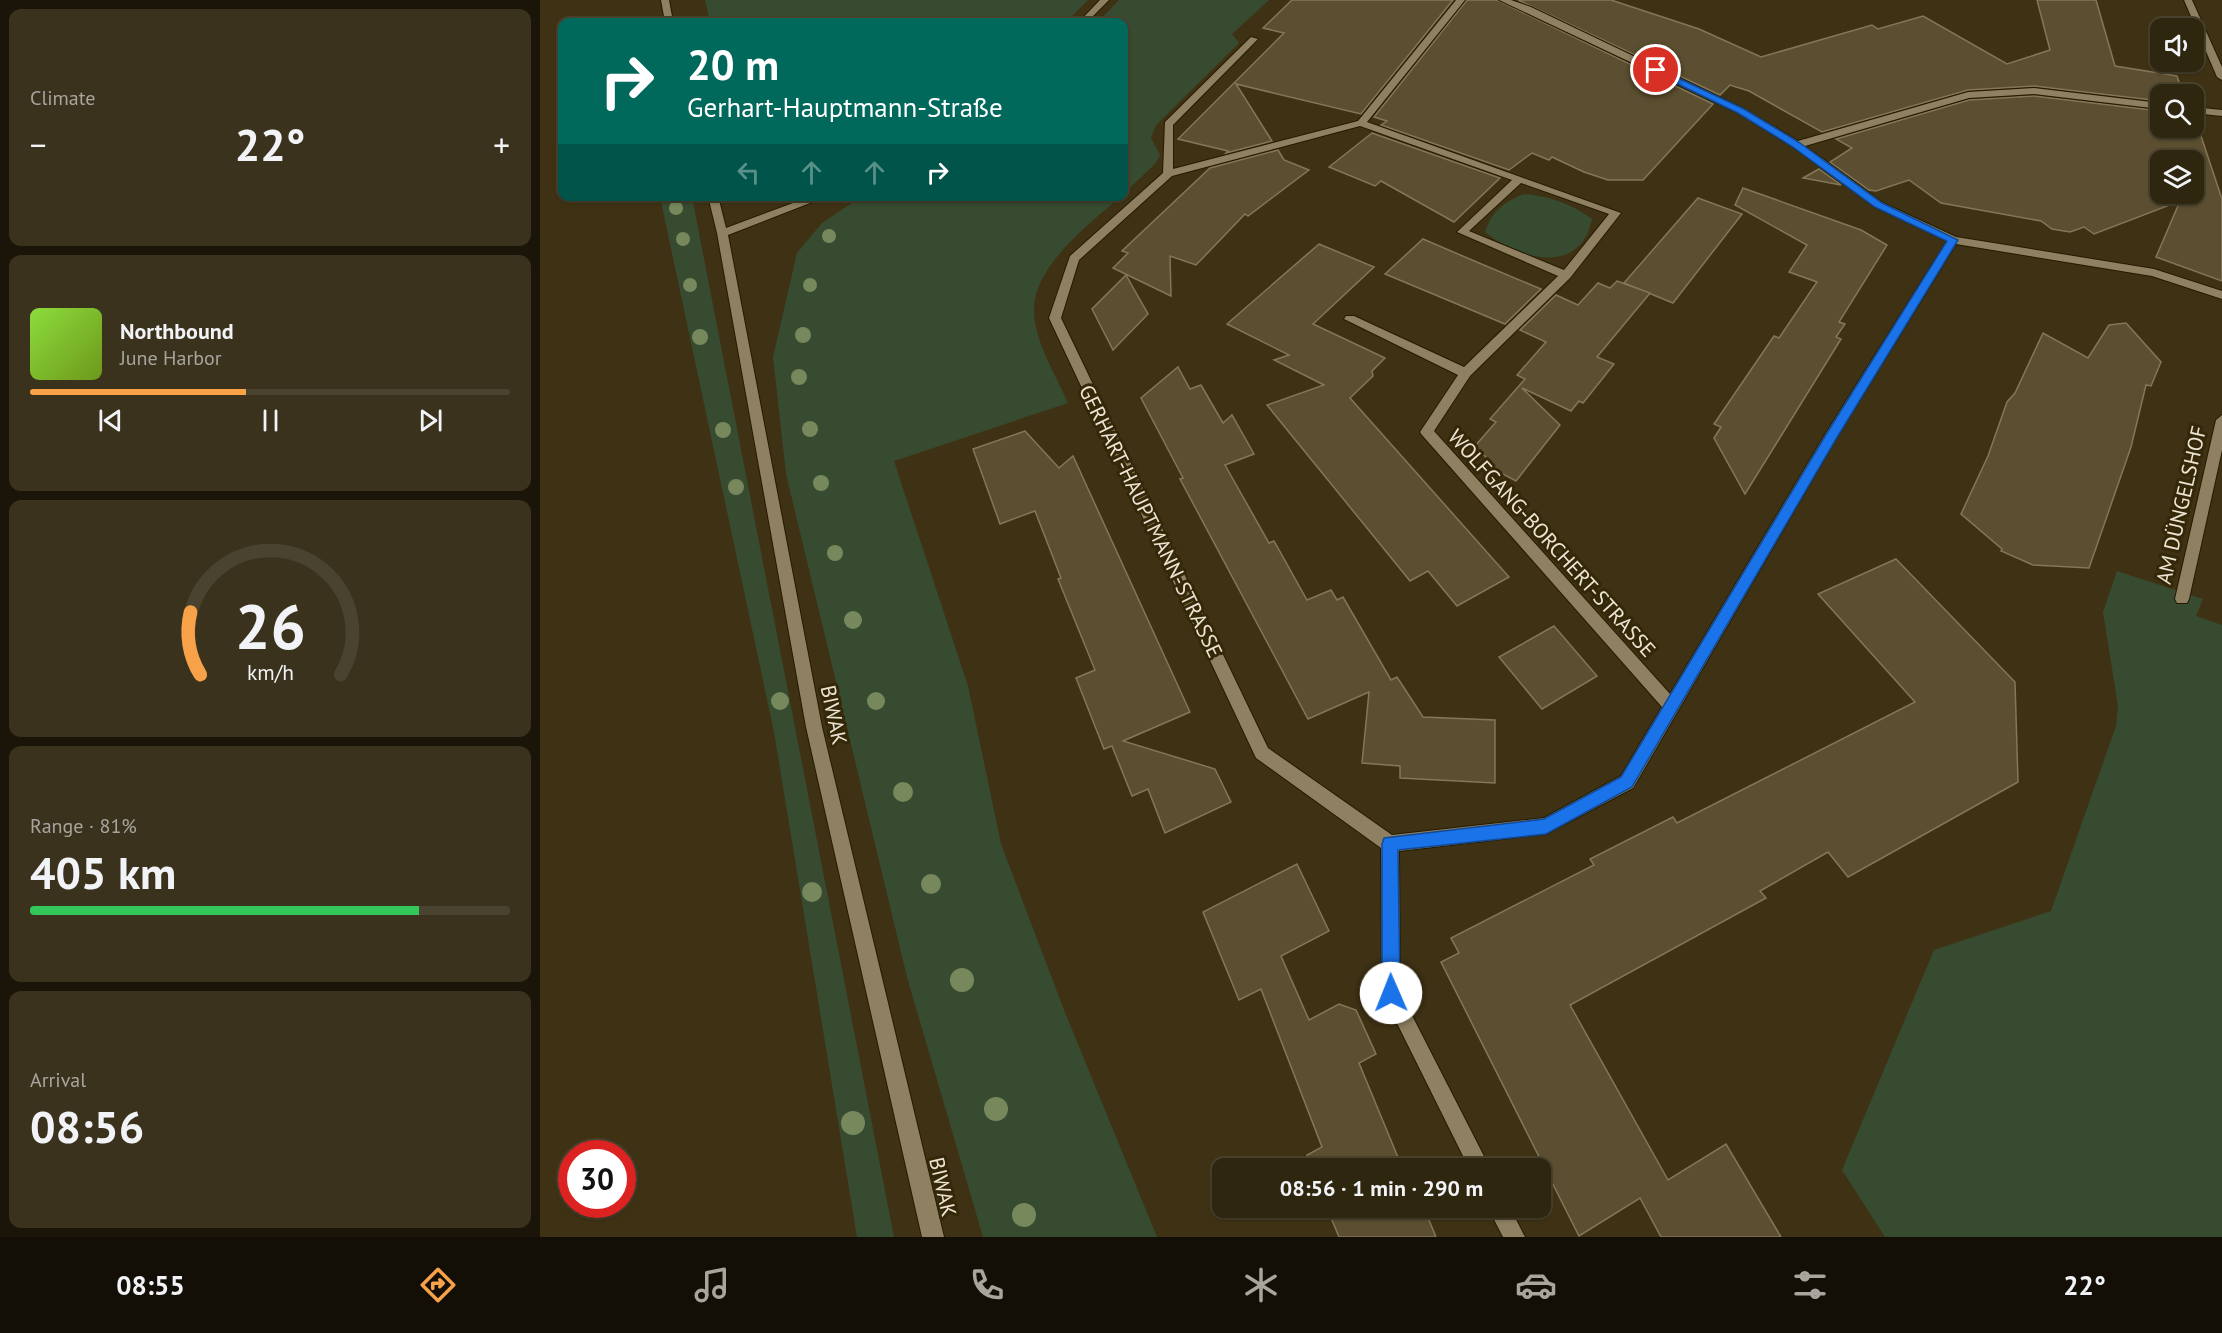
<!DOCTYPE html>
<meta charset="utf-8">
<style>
:root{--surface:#2f260f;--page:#3b321d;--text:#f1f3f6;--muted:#a7a59e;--line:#4a432f;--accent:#f7a149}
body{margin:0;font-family:"PT Sans",sans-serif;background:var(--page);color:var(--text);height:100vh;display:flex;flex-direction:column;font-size:22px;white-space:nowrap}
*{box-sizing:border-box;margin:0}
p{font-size:20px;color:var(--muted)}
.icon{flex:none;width:33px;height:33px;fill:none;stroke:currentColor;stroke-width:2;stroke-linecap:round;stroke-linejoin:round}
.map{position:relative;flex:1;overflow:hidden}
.drawer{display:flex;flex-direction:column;gap:9px;padding:9px;background:#1a1508;width:540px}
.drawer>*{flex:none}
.banner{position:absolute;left:18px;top:18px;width:570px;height:183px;border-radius:12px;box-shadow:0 2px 4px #0004,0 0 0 2px var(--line);background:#00695c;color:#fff;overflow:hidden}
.fabs{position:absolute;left:1610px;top:18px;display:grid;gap:12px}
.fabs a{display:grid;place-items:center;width:54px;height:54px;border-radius:12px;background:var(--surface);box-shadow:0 2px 4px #0004,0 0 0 2px var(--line);font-size:30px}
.speed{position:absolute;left:18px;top:1140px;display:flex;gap:12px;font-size:30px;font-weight:700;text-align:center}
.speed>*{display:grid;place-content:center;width:78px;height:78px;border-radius:50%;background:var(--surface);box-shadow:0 2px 4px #0004,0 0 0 2px var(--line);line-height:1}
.speed .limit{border:9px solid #d22;background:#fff;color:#111}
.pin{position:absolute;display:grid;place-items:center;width:51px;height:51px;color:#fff;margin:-26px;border:3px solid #fff;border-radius:50%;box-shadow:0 2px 6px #0007}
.me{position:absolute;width:66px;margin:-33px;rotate:359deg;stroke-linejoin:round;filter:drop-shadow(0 0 4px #0008)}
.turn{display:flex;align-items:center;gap:21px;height:126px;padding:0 30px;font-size:27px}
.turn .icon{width:78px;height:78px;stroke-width:2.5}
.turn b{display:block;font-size:42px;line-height:51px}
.lanes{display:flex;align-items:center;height:57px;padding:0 30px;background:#0003;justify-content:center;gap:30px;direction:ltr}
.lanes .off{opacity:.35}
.big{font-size:45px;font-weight:700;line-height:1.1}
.drawer .tile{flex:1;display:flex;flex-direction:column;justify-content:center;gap:9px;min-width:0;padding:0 21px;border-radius:12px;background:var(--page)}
.drawer .dial{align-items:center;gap:0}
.dial svg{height:156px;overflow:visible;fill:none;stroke:var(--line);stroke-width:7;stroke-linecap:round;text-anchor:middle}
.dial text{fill:var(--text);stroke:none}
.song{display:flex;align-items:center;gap:18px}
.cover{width:72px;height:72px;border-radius:9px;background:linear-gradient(135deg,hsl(90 70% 55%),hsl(80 70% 35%))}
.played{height:6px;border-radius:3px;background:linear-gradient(90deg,var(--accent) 45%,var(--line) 45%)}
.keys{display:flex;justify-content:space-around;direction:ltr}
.heat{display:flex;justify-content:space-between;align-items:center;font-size:33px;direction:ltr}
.charge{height:9px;border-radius:4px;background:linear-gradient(90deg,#34c759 81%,var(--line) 0)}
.trip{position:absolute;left:672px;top:1158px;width:339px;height:60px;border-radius:12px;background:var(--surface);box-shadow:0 2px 4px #0004,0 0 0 2px var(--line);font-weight:700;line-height:60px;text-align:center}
.tab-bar{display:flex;height:96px;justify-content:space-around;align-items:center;background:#130f06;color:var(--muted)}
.tab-bar .icon{width:42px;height:42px}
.tab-bar .on{color:var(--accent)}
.tab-bar b{font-size:27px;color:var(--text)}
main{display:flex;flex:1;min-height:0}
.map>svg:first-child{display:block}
</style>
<main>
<section class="drawer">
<div class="tile"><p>Climate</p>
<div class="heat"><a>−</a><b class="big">22°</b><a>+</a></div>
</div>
<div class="tile">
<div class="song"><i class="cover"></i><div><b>Northbound</b><p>June Harbor</p></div></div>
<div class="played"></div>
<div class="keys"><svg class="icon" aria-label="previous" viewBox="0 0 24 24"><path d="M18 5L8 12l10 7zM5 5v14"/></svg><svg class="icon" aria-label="pause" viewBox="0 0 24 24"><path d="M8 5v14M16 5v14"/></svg><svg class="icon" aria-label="next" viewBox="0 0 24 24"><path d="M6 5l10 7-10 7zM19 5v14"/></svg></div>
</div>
<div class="tile dial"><svg viewBox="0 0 100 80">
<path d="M14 69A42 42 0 1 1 86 69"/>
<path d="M14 69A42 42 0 0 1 9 37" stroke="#f7a149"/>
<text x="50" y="56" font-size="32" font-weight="700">26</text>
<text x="50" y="72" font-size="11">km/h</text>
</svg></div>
<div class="tile"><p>Range · 81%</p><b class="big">405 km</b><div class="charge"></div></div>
<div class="tile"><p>Arrival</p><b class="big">08:56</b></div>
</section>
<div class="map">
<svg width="1682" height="1237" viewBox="0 0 1682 1237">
<rect width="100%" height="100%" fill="#3f3214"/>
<g fill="#374b31">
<polygon points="165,0 548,0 526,22 170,22"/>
<polygon points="579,0 729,0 692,34 699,43 616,125 611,138 620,155 615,164 584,193 584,22 558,22"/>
<path d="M984,194C1009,196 1032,204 1052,219C1040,277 978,259 945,232C951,212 965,201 984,194Z"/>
<polygon points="120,197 152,197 354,1237 317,1237 234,732"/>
<path d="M321,197H580C550,223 495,265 494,308C493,340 516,375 528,403L354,461L428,686L461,844L524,1010L617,1237H443L367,977L246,474L233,357L257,253L282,223Z"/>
<polygon points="1577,571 1663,599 1656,616 1682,625 1682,1237 1345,1237 1302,1170 1394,950 1511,911 1576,726 1578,706 1563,612"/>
</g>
<g fill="#5c4f31" stroke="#847757" stroke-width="1.5" fill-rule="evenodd">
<polygon points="752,0 913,0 821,114 696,84 732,141 686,153 688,151 638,139 744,33 723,28"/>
<polygon points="927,0 957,0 1173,104 1103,180 1068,180 1044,172 1012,157 1009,160 992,153 969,170 841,125 847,121 834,117"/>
<polygon points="978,0 1071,0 1159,29 1221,57 1332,25 1338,29 1383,16 1467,64 1510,50 1497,0 1556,0 1575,66 1637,76 1643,94 1620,94 1620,101 1494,86 1428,90 1282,132 1209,91 1190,85 1180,95"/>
<path d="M1494,96L1620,111V128H1653V123L1658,127L1682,199V281L1616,257L1640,201L1554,234L1544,227L1530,232L1512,229L1501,221L1401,203L1369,180L1336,191L1329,190L1290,162L1312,148L1296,139L1429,100ZM1620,160H1653V194H1620Z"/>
<polygon points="832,133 960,178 914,222 841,181 835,186 789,167"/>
<polygon points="738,150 744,160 769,170 708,216 705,214 656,265 630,256 631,296 573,268 588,253 582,251 670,168"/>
<polygon points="1279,169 1301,185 1263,178"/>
<polygon points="1203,188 1321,230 1347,245 1299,322 1305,324 1296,337 1301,339 1205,494 1174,438 1181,427 1174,424 1234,336 1239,338 1277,282 1249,272 1267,245 1195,205"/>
<polygon points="1158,198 1202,214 1133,303 1084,283"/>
<polygon points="883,239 939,263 1001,289 965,324 845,274"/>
<polygon points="779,244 834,267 773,324 845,358 832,371 833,376 810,398 969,577 917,606 888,571 870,581 727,405 784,385 734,360 749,355 687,324"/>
<polygon points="586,275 608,314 573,350 552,309"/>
<polygon points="1077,281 1110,293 1057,357 1074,364 1043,403 1039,401 1031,411 982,388 1020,425 976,481 961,473 935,446 956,422 950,419 985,379 977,375 1006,342 980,330 1016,295 1038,305 1058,283 1070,288"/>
<polygon points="1586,323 1621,362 1611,386 1606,385 1591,447 1549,568 1493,565 1461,551 1462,549 1421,514 1448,456 1467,402 1475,393 1503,333 1548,358 1569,325"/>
<polygon points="638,367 650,389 661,385 683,423 692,415 714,454 685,465 729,543 734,541 767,600 791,590 797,600 803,597 851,680 857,677 883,717 955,720 955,783 860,778 860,766 822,763 829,692 768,719 640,479 643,478 601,398"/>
<polygon points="485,431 519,468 533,456 650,712 583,741 675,769 691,802 625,833 608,789 592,796 572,746 564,749 536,678 555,670 518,579 521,578 495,511 460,524 433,449"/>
<polygon points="1356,559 1475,682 1478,782 1308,877 1288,852 1220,891 1226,898 1030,1005 1128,1180 1186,1144 1241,1237 1121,1237 1100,1198 1039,1236 901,962 919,953 911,938 1054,865 1050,859 1133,817 1137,823 1375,702 1278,594"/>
<polygon points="1014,626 1057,676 1002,709 959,657"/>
<polygon points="757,864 789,931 741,956 769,1020 799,1004 816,1010 836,1054 819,1063 862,1167 859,1168 772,1168 767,1155 782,1147 721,989 699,1000 663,912"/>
<polygon points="787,1208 884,1208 896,1237 799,1237"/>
</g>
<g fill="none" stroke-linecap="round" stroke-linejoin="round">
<g stroke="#251a00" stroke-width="2">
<g id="minor">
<polygon points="121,0 129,0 133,22 125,22"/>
<polygon points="560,0 569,0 547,22 539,22"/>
<path d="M916,0H925L827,122L1081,213L1030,278L930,376L894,431L1130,694L1286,433L1407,241L1335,207L1253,147L1198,113L959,0H971L991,7L1204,109L1258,141L1428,92L1494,88L1620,103V109L1494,94L1429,98L1265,146L1343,203L1416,237L1614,269L1682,291V299L1612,276L1416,244L1296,439L1093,788L1006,834L859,851L860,992L950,1168H929L842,993L841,848L716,758L509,318L530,256L623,173L625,122L711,37L718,39L633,125V169L818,121ZM820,126L972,180L917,232L1018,276L924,367L814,316H806L804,319L918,375L880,432L882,435L1122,707L1081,776L1004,818L852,835L728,748L521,318L539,260L632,176ZM981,183L1069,214L1024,270L929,231Z"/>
<polygon points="1644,0 1652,0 1682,67 1682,80 1677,77"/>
<polygon points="1653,107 1682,110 1682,116 1653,113"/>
<polygon points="168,196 178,196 186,228 272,196 288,196 188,235 282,727 404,1237 382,1237 266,727 177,233"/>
<polygon points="1682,415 1682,450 1649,599 1647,603 1637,603 1635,599 1676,420"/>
<polygon points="948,1208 970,1208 985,1237 963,1237"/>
</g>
</g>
<use href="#minor" fill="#8e8060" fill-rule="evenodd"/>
</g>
<g fill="#76885c">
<circle cx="136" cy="208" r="7"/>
<circle cx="289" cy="236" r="7"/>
<circle cx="143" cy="239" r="7"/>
<circle cx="150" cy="285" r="7"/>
<circle cx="270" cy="285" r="7"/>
<circle cx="263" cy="335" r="8"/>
<circle cx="160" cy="337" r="8"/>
<circle cx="259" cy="377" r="8"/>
<circle cx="270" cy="429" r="8"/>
<circle cx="183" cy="430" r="8"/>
<circle cx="281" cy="483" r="8"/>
<circle cx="196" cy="487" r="8"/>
<circle cx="295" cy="553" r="8"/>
<circle cx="313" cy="620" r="9"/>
<circle cx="240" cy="701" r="9"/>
<circle cx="336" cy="701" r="9"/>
<circle cx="363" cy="792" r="10"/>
<circle cx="391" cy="884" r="10"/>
<circle cx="272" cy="892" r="10"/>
<circle cx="422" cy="980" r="12"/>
<circle cx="456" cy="1109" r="12"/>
<circle cx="313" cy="1123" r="12"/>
<circle cx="484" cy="1215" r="12"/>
</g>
<polygon fill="#1a73e8" stroke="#114b97" stroke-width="1.5" points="1113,69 1119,69 1204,109 1260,143 1342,203 1418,240 1296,439 1092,787 1006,834 858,850 860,993 857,999 851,1001 845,999 842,993 842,844 844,838 1004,819 1081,777 1287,433 1407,241 1335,207 1253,147 1198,113 1113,72"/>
<g text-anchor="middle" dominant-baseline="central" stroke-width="6" stroke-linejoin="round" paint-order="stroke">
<g font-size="21" fill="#ede5d4" stroke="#342809">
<text transform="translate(1641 505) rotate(-77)">AM DÜNGELSHOF</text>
<text transform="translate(611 521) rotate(64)">GERHART-HAUPTMANN-STRASSE</text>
<text transform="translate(1012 543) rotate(48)">WOLFGANG-BORCHERT-STRASSE</text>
<text transform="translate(294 715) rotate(78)">BIWAK</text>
<text transform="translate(403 1187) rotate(77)">BIWAK</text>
</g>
</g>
</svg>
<div class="fabs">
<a><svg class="icon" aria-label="sound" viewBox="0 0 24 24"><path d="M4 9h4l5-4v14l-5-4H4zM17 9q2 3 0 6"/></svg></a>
<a><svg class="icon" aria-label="search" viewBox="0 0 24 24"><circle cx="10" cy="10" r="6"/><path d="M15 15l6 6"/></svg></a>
<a><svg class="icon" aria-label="layers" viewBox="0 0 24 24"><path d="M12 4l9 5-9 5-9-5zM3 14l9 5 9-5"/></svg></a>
</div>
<div class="speed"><div class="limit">30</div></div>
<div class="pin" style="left:1116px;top:70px;background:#d93025"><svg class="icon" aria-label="arrive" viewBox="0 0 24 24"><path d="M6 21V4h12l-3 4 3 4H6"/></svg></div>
<svg class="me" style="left:851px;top:993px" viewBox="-20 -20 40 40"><circle r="19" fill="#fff"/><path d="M0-13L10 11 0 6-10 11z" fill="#1a73e8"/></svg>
<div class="trip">08:56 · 1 min · 290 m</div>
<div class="banner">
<div class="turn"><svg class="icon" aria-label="right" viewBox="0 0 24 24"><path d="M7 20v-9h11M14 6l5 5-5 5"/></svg><div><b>20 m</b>Gerhart-Hauptmann-Straße</div></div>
<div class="lanes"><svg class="icon off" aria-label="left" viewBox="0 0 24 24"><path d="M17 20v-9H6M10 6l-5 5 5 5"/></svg><svg class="icon off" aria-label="ahead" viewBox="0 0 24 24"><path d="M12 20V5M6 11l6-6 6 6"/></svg><svg class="icon off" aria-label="ahead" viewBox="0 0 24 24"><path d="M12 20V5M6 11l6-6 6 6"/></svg><svg class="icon" aria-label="right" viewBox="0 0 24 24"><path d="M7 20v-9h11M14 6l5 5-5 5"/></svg></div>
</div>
</div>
</main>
<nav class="tab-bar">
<b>08:55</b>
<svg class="icon on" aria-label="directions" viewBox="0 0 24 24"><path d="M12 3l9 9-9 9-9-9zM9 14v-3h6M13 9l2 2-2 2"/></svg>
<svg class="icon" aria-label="music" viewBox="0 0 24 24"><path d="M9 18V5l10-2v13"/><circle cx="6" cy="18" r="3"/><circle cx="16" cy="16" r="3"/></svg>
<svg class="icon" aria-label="phone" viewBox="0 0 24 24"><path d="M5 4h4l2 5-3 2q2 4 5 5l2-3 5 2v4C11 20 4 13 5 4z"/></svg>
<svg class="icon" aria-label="climate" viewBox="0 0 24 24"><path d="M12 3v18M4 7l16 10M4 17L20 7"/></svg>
<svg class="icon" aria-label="car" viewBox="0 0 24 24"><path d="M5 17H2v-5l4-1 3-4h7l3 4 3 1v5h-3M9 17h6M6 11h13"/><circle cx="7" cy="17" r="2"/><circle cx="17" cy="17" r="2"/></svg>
<svg class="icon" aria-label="filters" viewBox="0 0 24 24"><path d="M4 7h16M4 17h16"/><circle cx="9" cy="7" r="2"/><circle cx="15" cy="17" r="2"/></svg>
<b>22°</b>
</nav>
